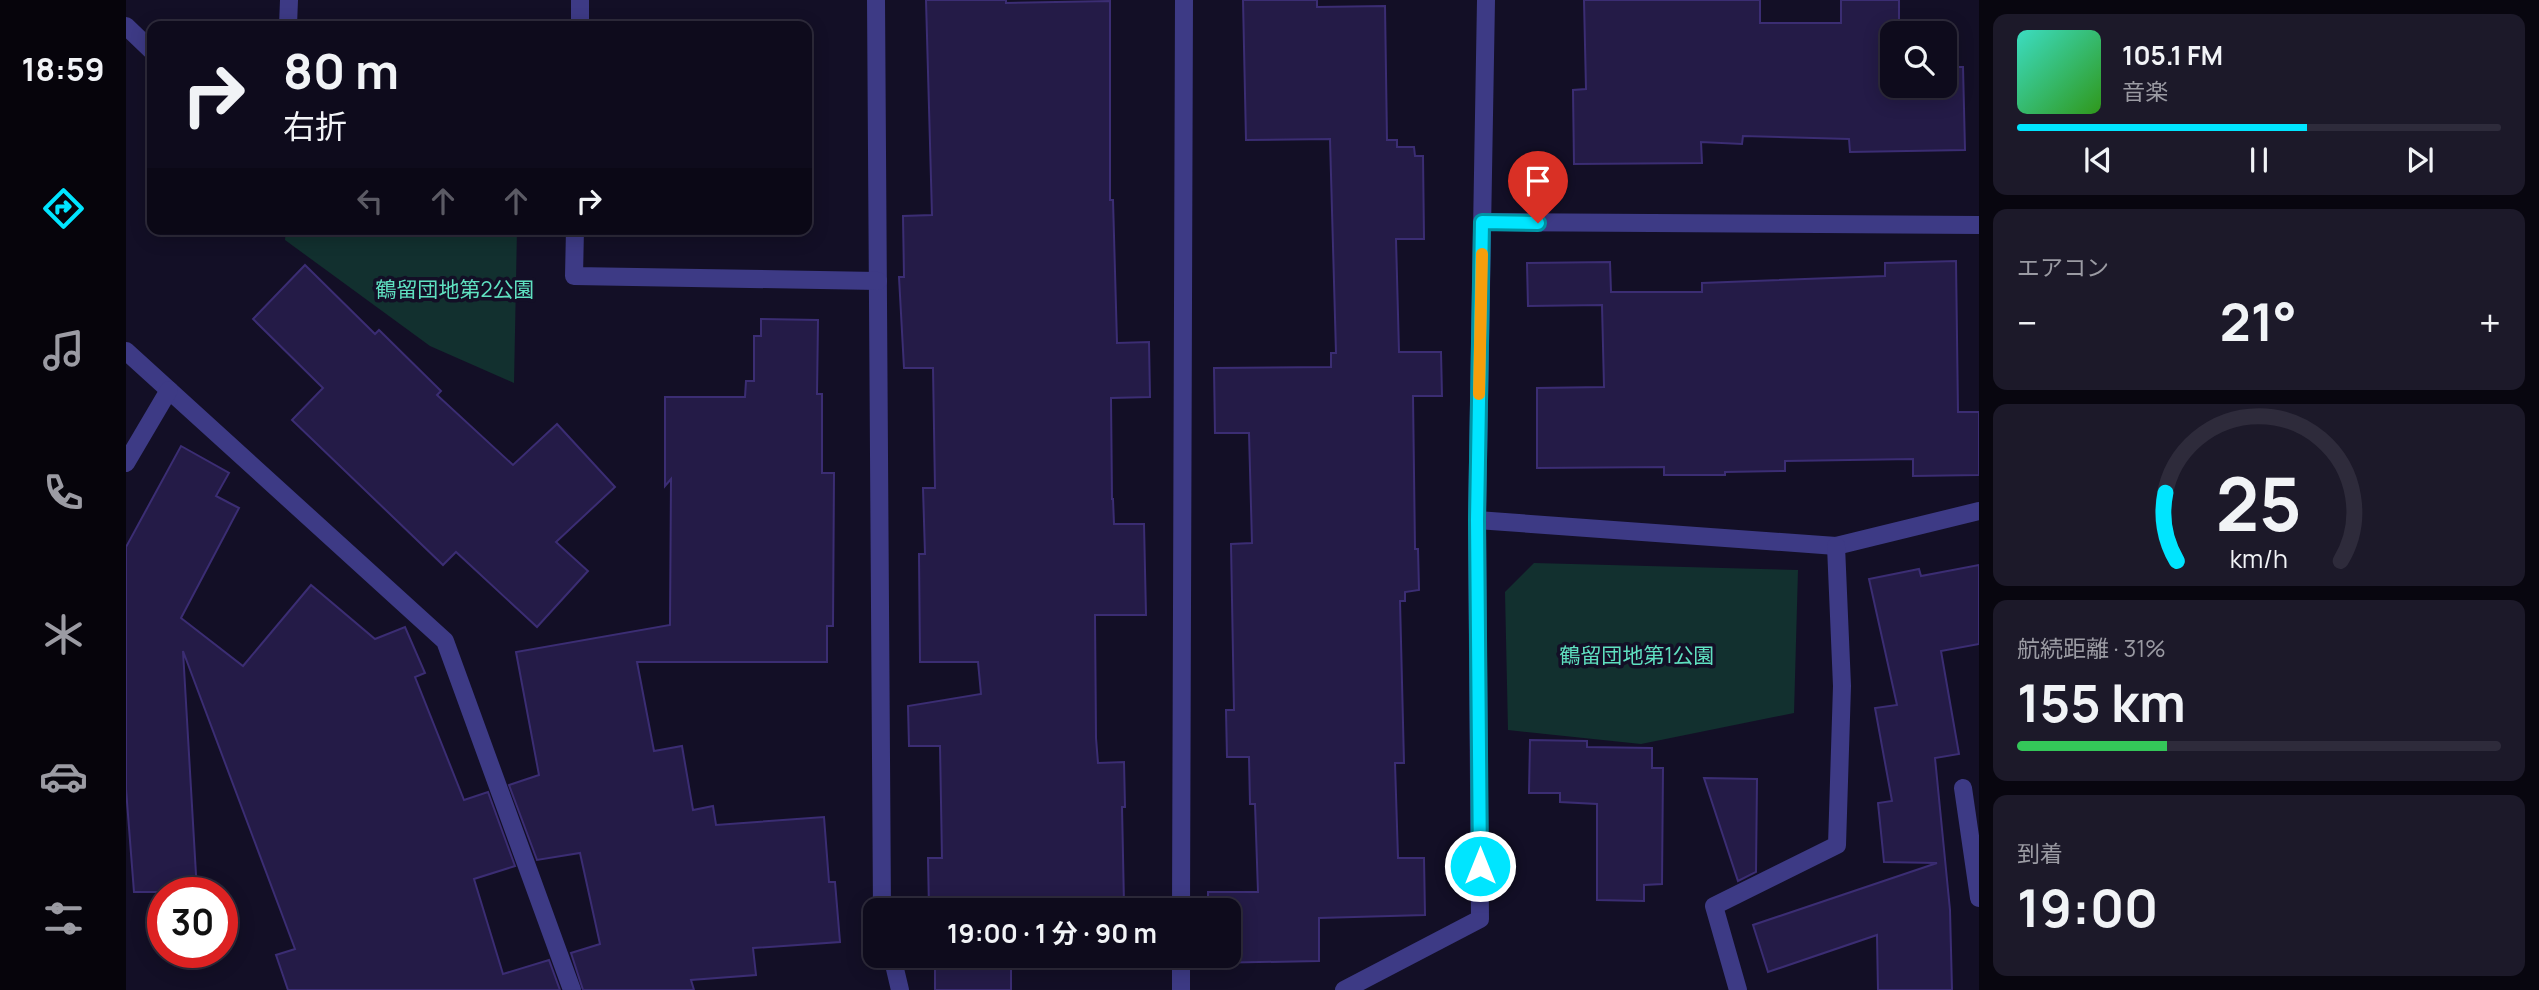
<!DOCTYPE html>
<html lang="ja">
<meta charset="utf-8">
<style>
:root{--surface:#0e0b1c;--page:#1c1929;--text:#f1f3f6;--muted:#9b9ba3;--line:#2e2b3b;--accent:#00e5ff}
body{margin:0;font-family:Manrope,"Noto Sans JP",sans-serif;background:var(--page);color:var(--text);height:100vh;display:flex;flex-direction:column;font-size:26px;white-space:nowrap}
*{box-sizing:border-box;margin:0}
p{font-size:23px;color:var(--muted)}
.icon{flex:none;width:38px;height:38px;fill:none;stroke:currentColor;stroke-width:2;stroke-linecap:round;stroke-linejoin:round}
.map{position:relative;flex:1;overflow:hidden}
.details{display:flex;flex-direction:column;gap:14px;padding:14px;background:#08060f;width:560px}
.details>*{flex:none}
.guide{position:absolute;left:21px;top:21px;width:665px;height:214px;border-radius:14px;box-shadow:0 4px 18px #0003,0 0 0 2px var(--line);background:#0e0b1c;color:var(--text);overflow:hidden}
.controls{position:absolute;left:1754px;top:21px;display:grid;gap:14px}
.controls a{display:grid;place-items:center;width:77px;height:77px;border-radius:14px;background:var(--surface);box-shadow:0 4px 18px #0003,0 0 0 2px var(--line);font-size:35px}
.speed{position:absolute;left:21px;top:877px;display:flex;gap:14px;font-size:35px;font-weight:700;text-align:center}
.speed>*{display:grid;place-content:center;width:91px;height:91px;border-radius:50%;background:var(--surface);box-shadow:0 4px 18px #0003,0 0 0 2px var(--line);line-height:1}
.speed .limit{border:10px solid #d22;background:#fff;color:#111}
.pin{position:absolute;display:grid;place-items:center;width:60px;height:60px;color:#fff;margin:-72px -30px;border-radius:50% 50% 50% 0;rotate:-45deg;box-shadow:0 0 7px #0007}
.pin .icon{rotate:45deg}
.me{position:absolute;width:77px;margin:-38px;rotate:0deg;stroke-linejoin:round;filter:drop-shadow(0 0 5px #0008)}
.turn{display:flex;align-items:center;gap:24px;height:147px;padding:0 21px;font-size:32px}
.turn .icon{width:91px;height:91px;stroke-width:2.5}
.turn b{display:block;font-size:49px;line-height:60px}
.lanes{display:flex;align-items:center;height:66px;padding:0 21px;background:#0003;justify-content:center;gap:35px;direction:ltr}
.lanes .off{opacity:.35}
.big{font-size:52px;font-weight:700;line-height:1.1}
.details .tile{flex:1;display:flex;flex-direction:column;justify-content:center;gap:10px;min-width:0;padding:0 24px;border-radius:14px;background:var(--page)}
.details .dial{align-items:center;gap:0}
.dial svg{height:182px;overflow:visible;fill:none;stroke:var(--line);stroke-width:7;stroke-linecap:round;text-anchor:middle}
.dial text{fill:var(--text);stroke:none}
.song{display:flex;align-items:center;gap:21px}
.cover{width:84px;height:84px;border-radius:10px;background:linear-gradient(135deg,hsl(170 70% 55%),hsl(110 70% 35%))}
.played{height:7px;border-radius:4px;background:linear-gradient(90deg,var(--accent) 60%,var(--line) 60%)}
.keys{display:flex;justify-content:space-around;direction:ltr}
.heat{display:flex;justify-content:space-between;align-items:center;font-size:38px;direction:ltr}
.charge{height:10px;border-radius:5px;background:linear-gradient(90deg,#34c759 31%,var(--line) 0)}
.trip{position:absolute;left:737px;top:898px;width:378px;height:70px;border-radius:14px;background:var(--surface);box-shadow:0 4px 18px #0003,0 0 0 2px var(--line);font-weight:700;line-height:70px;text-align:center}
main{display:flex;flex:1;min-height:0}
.menu{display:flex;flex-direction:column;width:126px;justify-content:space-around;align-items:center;background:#06040b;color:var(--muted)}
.menu .icon{width:49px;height:49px}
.menu .selected{color:var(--accent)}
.menu b{font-size:32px;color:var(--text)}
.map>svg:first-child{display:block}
</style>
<main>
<nav class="menu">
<b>18:59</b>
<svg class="icon selected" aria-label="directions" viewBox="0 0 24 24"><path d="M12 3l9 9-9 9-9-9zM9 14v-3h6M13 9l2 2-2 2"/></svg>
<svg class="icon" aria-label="music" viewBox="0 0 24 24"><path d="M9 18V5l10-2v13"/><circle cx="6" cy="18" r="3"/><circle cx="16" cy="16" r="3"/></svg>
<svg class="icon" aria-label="phone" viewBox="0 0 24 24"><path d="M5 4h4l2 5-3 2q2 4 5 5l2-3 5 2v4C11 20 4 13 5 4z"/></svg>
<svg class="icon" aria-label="climate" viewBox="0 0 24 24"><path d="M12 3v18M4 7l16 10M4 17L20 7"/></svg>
<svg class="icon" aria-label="car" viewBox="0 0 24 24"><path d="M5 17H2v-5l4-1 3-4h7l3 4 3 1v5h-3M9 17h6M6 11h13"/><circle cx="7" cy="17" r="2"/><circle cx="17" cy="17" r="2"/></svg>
<svg class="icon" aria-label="filters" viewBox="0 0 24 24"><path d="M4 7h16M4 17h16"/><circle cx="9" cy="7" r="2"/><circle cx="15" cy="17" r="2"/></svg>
</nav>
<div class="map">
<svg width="1853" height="990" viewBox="0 0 1853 990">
<rect width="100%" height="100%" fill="#130f26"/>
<g fill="#12302f">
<polygon points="160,229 391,229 388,383 304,346 159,240"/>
<polygon points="1408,563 1672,570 1668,713 1515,744 1382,730 1379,592"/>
</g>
<g fill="#241b47" stroke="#3b2d73" stroke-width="2">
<polygon points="800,0 880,0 880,3 984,1 984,200 987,200 991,343 1023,342 1024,397 985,398 986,499 987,499 988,524 1018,524 1020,615 969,615 970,738 972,763 998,762 999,807 996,807 998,904 1044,903 1044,910 803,910 802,858 816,858 814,746 783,746 782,706 855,694 852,662 794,662 793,554 799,554 797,488 809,488 807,368 778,368 773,277 778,277 777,216 806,215"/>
<polygon points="1117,0 1191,0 1191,7 1259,6 1261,140 1271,140 1271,147 1288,147 1289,156 1297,156 1298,239 1270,239 1273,352 1315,352 1316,396 1287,396 1289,549 1292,549 1293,590 1279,592 1279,601 1274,601 1278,763 1269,763 1272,858 1298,858 1299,915 1193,918 1193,961 1083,963 1083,956 1102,956 1102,910 1066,910 1066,903 1082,903 1082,892 1132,892 1129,804 1124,804 1123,757 1101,757 1100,710 1108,710 1105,544 1126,543 1123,433 1089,433 1088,368 1205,367 1205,353 1210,353 1204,139 1120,140"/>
<polygon points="1458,0 1634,0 1634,23 1715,23 1715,0 1773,0 1773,33 1766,33 1766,86 1818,86 1818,67 1837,67 1839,150 1724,152 1723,139 1617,136 1616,144 1575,142 1576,163 1448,164 1447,90 1460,89"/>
<polygon points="1830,261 1832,412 1853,412 1853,475 1787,476 1787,459 1659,461 1659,471 1599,472 1599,475 1538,475 1538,467 1411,468 1411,388 1478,387 1476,305 1402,306 1401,263 1484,262 1485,292 1576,292 1576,283 1759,276 1759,263"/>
<polygon points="179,265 249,334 253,330 315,391 311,395 387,465 431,424 489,487 430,542 462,571 411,627 330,552 317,565 166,420 197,388 127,319"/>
<polygon points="635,319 692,320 691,394 696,394 696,473 708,473 707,626 701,626 701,662 511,662 528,751 556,746 567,810 587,806 590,825 698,817 703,882 709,882 714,942 627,948 630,975 565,980 568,990 457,990 445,953 474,944 454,853 411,860 383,785 413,775 390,652 544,625 545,479 539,486 539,397 619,397 620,381 628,381 628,336 635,336"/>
<polygon points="55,446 103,473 90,496 113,508 55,618 117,666 185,585 249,639 279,627 299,673 289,677 338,800 362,792 389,866 348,879 377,974 423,960 434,990 162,990 150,955 169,949 57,651 71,892 8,892 0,789 0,547"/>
<polygon points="1853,565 1853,644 1815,651 1833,754 1809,758 1824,910 1826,990 1752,990 1751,935 1642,972 1627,925 1811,863 1758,862 1752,803 1766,801 1749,708 1771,705 1743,579 1793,569 1795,576"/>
<polygon points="1404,740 1461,741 1461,747 1526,748 1526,768 1537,768 1536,884 1518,885 1518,901 1471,900 1471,804 1434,802 1434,793 1403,793"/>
<polygon points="1578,778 1631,779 1630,872 1612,881"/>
<polygon points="809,956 1044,956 996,959 996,966 885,969 885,990 809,990"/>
</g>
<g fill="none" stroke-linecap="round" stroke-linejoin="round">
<g stroke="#3d3a85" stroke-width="18">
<polyline points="750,0 756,910"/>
<polyline points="0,26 26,51"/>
<polyline points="162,26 163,0"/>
<polyline points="454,26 454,0"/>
<polyline points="1356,222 1853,225"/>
<polyline points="449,229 448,276 752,281"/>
<polyline points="0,351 319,641 446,990"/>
<polyline points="0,463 43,390"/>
<polyline points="1351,520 1710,546 1853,511"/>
<polyline points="1837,788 1853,898"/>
<polyline points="1055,910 1058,0"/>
<polyline points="766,956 774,990"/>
<polyline points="1055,990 1055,956"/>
<polyline points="1218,990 1354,919 1351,520 1360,0"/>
<polyline points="1612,990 1588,906 1711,845 1716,686 1710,546"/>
</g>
</g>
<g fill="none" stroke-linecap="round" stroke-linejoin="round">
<g stroke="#0095a6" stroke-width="18">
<polyline id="route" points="1354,866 1351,520 1356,222 1412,223"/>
</g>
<use href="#route" stroke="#00e5ff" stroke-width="12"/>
<polyline stroke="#f59e0b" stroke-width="12" points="1353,394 1356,254"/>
</g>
<g text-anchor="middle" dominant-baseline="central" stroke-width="7" stroke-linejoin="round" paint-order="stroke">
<g font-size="21" fill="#5fe0c0" stroke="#130f26">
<text x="329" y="289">鶴留団地第2公園</text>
<text x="1511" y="655">鶴留団地第1公園</text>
</g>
</g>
</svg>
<div class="controls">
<a><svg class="icon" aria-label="search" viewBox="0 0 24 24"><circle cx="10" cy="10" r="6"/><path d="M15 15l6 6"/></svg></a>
</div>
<div class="speed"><div class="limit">30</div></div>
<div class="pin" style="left:1412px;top:223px;background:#d93025"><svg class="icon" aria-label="arrive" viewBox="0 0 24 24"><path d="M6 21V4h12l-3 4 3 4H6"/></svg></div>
<svg class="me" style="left:1354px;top:866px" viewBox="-20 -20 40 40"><circle r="17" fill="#00e5ff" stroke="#fff" stroke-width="3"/><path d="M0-11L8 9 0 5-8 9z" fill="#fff"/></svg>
<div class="trip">19:00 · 1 分 · 90 m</div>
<div class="guide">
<div class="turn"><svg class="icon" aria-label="right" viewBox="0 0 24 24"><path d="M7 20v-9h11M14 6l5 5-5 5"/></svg><div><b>80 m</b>右折</div></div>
<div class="lanes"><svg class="icon off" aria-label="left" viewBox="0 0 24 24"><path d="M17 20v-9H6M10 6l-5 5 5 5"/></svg><svg class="icon off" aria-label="ahead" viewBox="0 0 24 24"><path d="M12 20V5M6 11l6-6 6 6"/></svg><svg class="icon off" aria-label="ahead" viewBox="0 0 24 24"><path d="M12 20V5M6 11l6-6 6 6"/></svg><svg class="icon" aria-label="right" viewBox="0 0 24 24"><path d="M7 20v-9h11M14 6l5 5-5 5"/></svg></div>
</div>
</div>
<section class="details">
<div class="tile">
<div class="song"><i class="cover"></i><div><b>105.1 FM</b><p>音楽</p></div></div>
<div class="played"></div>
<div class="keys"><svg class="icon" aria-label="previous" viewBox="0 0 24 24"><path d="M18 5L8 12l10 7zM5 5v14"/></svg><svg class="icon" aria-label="pause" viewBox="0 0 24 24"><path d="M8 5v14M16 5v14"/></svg><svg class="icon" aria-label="next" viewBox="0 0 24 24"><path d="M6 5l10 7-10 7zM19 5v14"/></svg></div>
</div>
<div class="tile"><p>エアコン</p>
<div class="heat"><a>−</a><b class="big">21°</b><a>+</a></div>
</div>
<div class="tile dial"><svg viewBox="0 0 100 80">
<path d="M14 69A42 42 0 1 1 86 69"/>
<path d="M14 69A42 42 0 0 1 9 39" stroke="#00e5ff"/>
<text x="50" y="56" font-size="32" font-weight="700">25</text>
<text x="50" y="72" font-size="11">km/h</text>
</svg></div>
<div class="tile"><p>航続距離 · 31%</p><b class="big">155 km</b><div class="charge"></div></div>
<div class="tile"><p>到着</p><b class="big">19:00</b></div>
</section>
</main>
